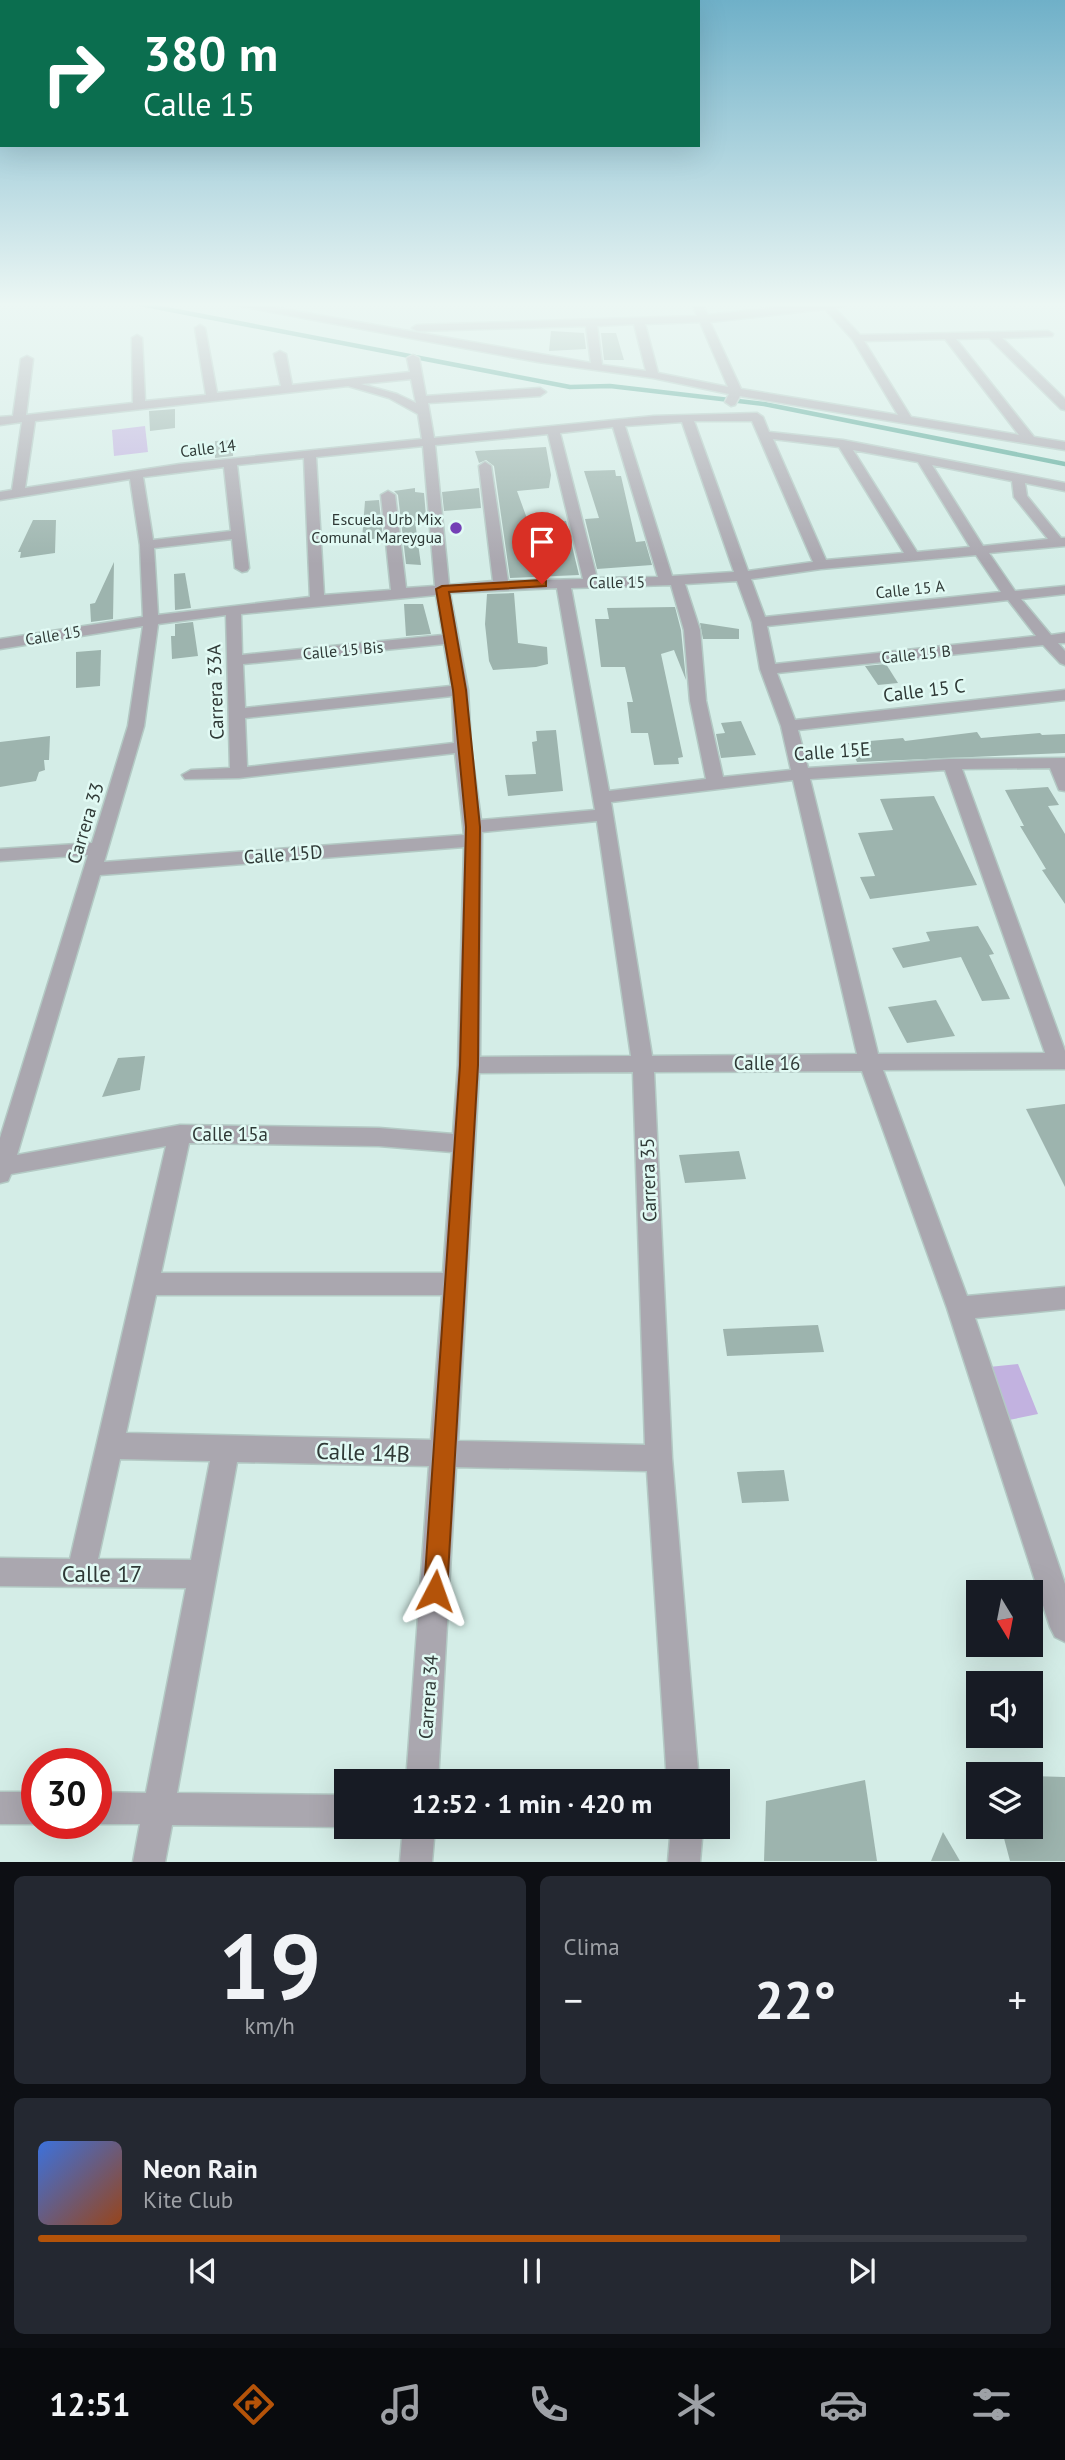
<!DOCTYPE html>
<html lang="es">
<meta charset="utf-8">
<style>
:root{--surface:#171b24;--page:#242831;--text:#f1f3f6;--muted:#9ea1a6;--line:#363941;--accent:#b45309}
body{margin:0;font-family:"PT Sans",sans-serif;background:var(--page);color:var(--text);height:100vh;display:flex;flex-direction:column;font-size:26px;white-space:nowrap}
*{box-sizing:border-box;margin:0}
p{font-size:23px;color:var(--muted)}
.icon{flex:none;width:38px;height:38px;fill:none;stroke:currentColor;stroke-width:2;stroke-linecap:round;stroke-linejoin:round}
.map{position:relative;height:1862px;overflow:hidden}
.panel{display:flex;flex-direction:column;gap:14px;padding:14px;background:#0d0f14;flex:1}
.panel>*{flex:none}
.banner{position:absolute;left:0px;top:0px;width:700px;height:147px;box-shadow:0 7px 28px #0002;background:#0b6e4f;color:#fff;overflow:hidden}
.needle{width:46px;rotate:170deg}
.fabs{position:absolute;left:966px;top:1580px;display:grid;gap:14px}
.fabs a{display:grid;place-items:center;width:77px;height:77px;border-radius:0px;background:var(--surface);box-shadow:0 7px 28px #0002;font-size:35px}
.speed{position:absolute;left:21px;top:1748px;display:flex;gap:14px;font-size:35px;font-weight:700;text-align:center}
.speed>*{display:grid;place-content:center;width:91px;height:91px;border-radius:50%;background:var(--surface);box-shadow:0 7px 28px #0002;line-height:1}
.speed .limit{border:10px solid #d22;background:#fff;color:#111}
.pin{position:absolute;display:grid;place-items:center;width:60px;height:60px;color:#fff;margin:-72px -30px;border-radius:50% 50% 50% 0;rotate:-45deg;box-shadow:0 0 7px #0007}
.pin .icon{rotate:45deg}
.me{position:absolute;width:77px;margin:-38px;rotate:4deg;stroke-linejoin:round;filter:drop-shadow(0 0 5px #0008)}
.turn{display:flex;align-items:center;gap:24px;height:147px;padding:0 28px;font-size:32px}
.turn .icon{width:91px;height:91px;stroke-width:2.5}
.turn b{display:block;font-size:49px;line-height:60px}
.big{font-size:52px;font-weight:700;line-height:1.1}
.panel .widget{flex:1;display:flex;flex-direction:column;justify-content:center;gap:10px;min-width:0;padding:0 24px;border-radius:10px;background:var(--page)}
.panel .dial{align-items:center;gap:0}
.dial b{font-size:91px;line-height:1}
.song{display:flex;align-items:center;gap:21px}
.cover{width:84px;height:84px;border-radius:10px;background:linear-gradient(135deg,hsl(220 70% 55%),hsl(20 70% 35%))}
.played{height:7px;border-radius:4px;background:linear-gradient(90deg,var(--accent) 75%,var(--line) 75%)}
.keys{display:flex;justify-content:space-around;direction:ltr}
.heat{display:flex;justify-content:space-between;align-items:center;font-size:38px;direction:ltr}
.panel .tiles{flex:1;display:grid;gap:14px;grid-template-columns:1fr 1fr}
.widget:last-child{grid-column:span 2}
.trip{position:absolute;left:334px;top:1769px;width:396px;height:70px;border-radius:0px;background:var(--surface);box-shadow:0 7px 28px #0002;font-weight:700;line-height:70px;text-align:center}
.menu{display:flex;height:112px;justify-content:space-around;align-items:center;background:#090b0e;color:var(--muted)}
.menu .icon{width:49px;height:49px}
.menu .current{color:var(--accent)}
.menu b{font-size:32px;color:var(--text)}
.map>svg:first-child{display:block}
</style>
<div class="map">
<svg width="1065" height="1862" viewBox="0 0 1065 1862">
<rect width="100%" height="100%" fill="#d4ede7"/>
<g fill="#c2b2e0">
<polygon points="145,426 148,452 114,456 112,430"/>
<polygon points="1018,1364 1038,1414 1009,1420 989,1367"/>
</g>
<g fill="none" stroke-linecap="round" stroke-linejoin="round">
<polyline stroke="#5ba999" stroke-width="4.5" points="135,303 570,387 610,386 764,404 1065,464"/>
</g>
<g fill="#9db4ae">
<polygon points="551,331 584,333 586,349 549,351"/>
<polygon points="601,333 616,333 624,360 604,360"/>
<polygon points="175,409 175,428 150,431 149,411"/>
<polygon points="233,440 233,456 215,458 215,441"/>
<polygon points="546,447 551,475 549,488 517,491 529,524 566,521 579,575 510,578 494,466 486,460 479,463 475,451"/>
<polygon points="615,470 616,476 621,476 636,542 645,541 652,565 597,569 585,519 599,518 584,471"/>
<polygon points="415,488 415,492 424,493 426,516 422,516 422,521 415,521 421,565 406,564 398,495 394,491"/>
<polygon points="479,488 481,508 444,511 442,492"/>
<polygon points="379,500 383,538 362,540 365,501"/>
<polygon points="33,520 56,520 55,553 20,558 21,552 18,552"/>
<polygon points="114,562 113,619 91,622 90,604 95,603"/>
<polygon points="185,573 191,608 175,610 174,574"/>
<polygon points="514,593 518,643 547,647 548,664 536,667 493,670 489,661 485,624 487,594"/>
<polygon points="404,604 423,604 431,634 406,636"/>
<polygon points="675,607 681,630 686,680 674,650 661,654 683,757 678,758 679,764 654,765 648,733 631,733 627,702 633,702 625,667 601,667 595,619 609,619 607,608"/>
<polygon points="193,622 198,656 172,659 171,636 175,636 175,624"/>
<polygon points="700,623 739,629 739,639 703,639"/>
<polygon points="101,650 100,686 76,688 76,652"/>
<polygon points="886,664 898,683 878,685 865,666"/>
<polygon points="741,721 756,755 721,758 716,734 725,733 721,723"/>
<polygon points="556,730 563,791 508,796 505,775 536,774 532,742 537,741 536,731"/>
<polygon points="977,732 981,738 1040,733 1042,735 1065,734 1065,753 857,762 848,743 903,738 905,741"/>
<polygon points="50,736 49,760 44,760 45,770 39,772 36,781 0,787 0,742"/>
<polygon points="1048,787 1059,805 1048,806 1065,834 1065,904 1042,870 1046,869 1020,826 1024,826 1005,790"/>
<polygon points="934,796 977,885 870,899 860,877 875,876 858,833 893,830 880,799"/>
<polygon points="978,926 994,954 989,955 1010,999 982,1001 961,957 903,968 892,948 930,941 926,932"/>
<polygon points="936,1000 955,1036 907,1043 888,1007"/>
<polygon points="145,1056 140,1090 102,1097 118,1058"/>
<polygon points="1065,1104 1065,1187 1026,1109"/>
<polygon points="739,1151 746,1179 685,1183 679,1155"/>
<polygon points="818,1325 824,1352 727,1356 723,1329"/>
<polygon points="784,1470 789,1501 742,1503 737,1472"/>
<polygon points="1031,1776 1065,1777 1065,1861 1010,1861 1001,1827 1031,1827"/>
<polygon points="865,1780 877,1861 764,1861 766,1801"/>
<polygon points="943,1832 960,1861 931,1861"/>
</g>
<g fill="none" stroke-linecap="round" stroke-linejoin="round">
<g stroke="#b3c9c4" stroke-width="3">
<g id="street">
<path d="M224,303H249L591,363L586,326L417,331L412,328L417,325L697,316L692,303H702L708,315L817,303H854L835,308L860,335L1048,331L1053,334L1052,336L1002,338L1065,399V410L1061,409L989,338L956,339L1034,437L1065,442V450L740,396L735,405L731,406L725,402L729,394L653,378L538,362ZM825,309L853,340L898,415L741,389L710,322ZM700,322L728,387L658,373L645,324ZM634,324L646,371L602,365L597,326ZM945,339L1019,435L911,417L864,341Z"/>
<path d="M200,325L205,328L217,393L281,386L274,354L280,351L286,354L292,385L410,372L407,358L413,355L419,358L426,396L540,388L546,392L540,396L428,403L434,438L654,416L757,413L763,417L769,432L843,440L1065,483V491L1025,483L1027,496L1061,538H1065V546L989,553L1015,591L1065,586V594L1021,599L1051,635L1065,633V643H1058L1065,651V665L1060,663L1043,645L777,673L795,720L1065,690V700L798,730L808,768L949,759L1065,758V791L1059,790L1050,768L962,769L1065,1051V1069L883,1070L967,1296L1065,1287V1309L975,1318L1065,1584V1642L1055,1637L1050,1627L947,1308L862,1071L654,1072L672,1458L699,1782H667L647,1471L456,1467L438,1782H406L429,1466L237,1462L177,1793L346,1795V1827L172,1825L165,1862H133L140,1824H95L96,1792L146,1793L186,1588L0,1586V1558L70,1559L166,1146L11,1174L8,1181L0,1183V1138L88,855L0,861V849L92,843L128,726L143,626L0,649V639L143,617L140,545L130,479L0,500V492L12,490L22,422L0,425V417L13,416L21,359L27,356L33,359L26,415L133,403L132,338L137,335L142,338L145,401L206,395L195,328ZM411,379L416,403L397,394L361,384ZM348,386L389,398L418,414L422,439L180,464L25,488L35,421ZM694,421H752L813,562L748,571ZM682,422L734,572L672,576L625,426ZM613,427L658,577L597,578L560,433ZM548,434L583,579L508,581L491,466L485,462L479,466L493,581L449,585L435,445ZM773,439L839,447L904,553L826,560ZM423,446L435,586L406,588L395,495L388,491L381,495L391,590L324,595L316,457ZM853,450L918,462L970,547L917,552ZM304,458L310,597L158,615L154,548L232,539L235,568L242,572L247,571L249,568L237,465ZM932,465L1012,481L1014,497L1048,539L983,546ZM224,467L231,531L153,540L143,477ZM976,555L1001,592L765,617L751,579L821,569ZM737,581L752,622L760,669L781,726L791,770L723,777L706,701L700,630L685,584ZM671,585L684,630L690,701L706,779L609,791L571,588ZM557,588L595,810L481,820L471,747L468,690L450,593ZM436,595L443,635L242,655L241,614ZM1008,600L1036,636L775,664L767,626ZM226,615L230,768L191,770L182,775L185,779L239,778L455,753L464,835L104,862L144,726L158,624ZM444,644L451,686L245,708L243,664ZM452,696L454,743L247,767L245,718ZM945,770L1045,1053L878,1054L810,779ZM793,780L857,1054L652,1056L611,802ZM597,821L631,1056L480,1057L482,832ZM464,847L458,1065L453,1134L379,1128L180,1125L17,1155L100,875ZM633,1072L645,1445L458,1441L479,1073ZM189,1143L379,1146L452,1152L443,1273H161ZM156,1295H442L431,1440L126,1433ZM120,1459L210,1461L191,1560L98,1559Z"/>
<polygon points="0,1792 37,1792 38,1824 0,1824"/>
<polygon points="403,1827 435,1827 432,1862 400,1862"/>
<polygon points="671,1827 703,1827 700,1862 668,1862"/>
</g>
</g>
<use href="#street" fill="#aaa7af" fill-rule="evenodd"/>
</g>
<linearGradient id="sky" x2="0" y2="1"><stop stop-color="#6fb0c8"/><stop offset="0.54" stop-color="#ecf7f4"/><stop offset="1" stop-color="#ecf7f4" stop-opacity="0"/></linearGradient>
<rect width="1065" height="564" fill="url(#sky)"/>
<polygon fill="#b45309" stroke="#753606" stroke-width="2" points="542,580 546,581 546,586 449,592 466,690 480,827 478,1065 447,1591 444,1599 435,1603 427,1599 424,1591 460,1065 466,827 453,690 436,589 442,586"/>
<circle fill="#7440b6" stroke="#e1faf4" stroke-width="2.5" cx="456" cy="528" r="7"/>
<g text-anchor="middle" dominant-baseline="central" stroke-width="5" stroke-linejoin="round" paint-order="stroke">
<g font-size="16" fill="#2f3936" stroke="#e1faf4">
<text transform="translate(208 448) rotate(-7)">Calle 14</text>
<text transform="translate(617 582) rotate(-1)">Calle 15</text>
<text transform="translate(910 589) rotate(-6)">Calle 15 A</text>
<text transform="translate(53 635) rotate(-9)">Calle 15</text>
<text transform="translate(343 650) rotate(-5)">Calle 15 Bis</text>
<text transform="translate(916 654) rotate(-6)">Calle 15 B</text>
</g>
<g font-size="16" fill="#2f3936" stroke="#e1faf4" text-anchor="end">
<text x="442" y="519">Escuela Urb Mix<tspan x="442" dy="18">Comunal Mareygua</tspan></text>
</g>
<g font-size="19" fill="#2f3936" stroke="#e1faf4">
<text transform="translate(924 690) rotate(-7)">Calle 15 C</text>
<text transform="translate(215 692) rotate(-92)">Carrera 33A</text>
<text transform="translate(832 751) rotate(-4)">Calle 15E</text>
<text transform="translate(85 823) rotate(-73)">Carrera 33</text>
<text transform="translate(283 854) rotate(-4)">Calle 15D</text>
<text x="767" y="1063">Calle 16</text>
<text x="230" y="1134">Calle 15a</text>
<text transform="translate(648 1180) rotate(-92)">Carrera 35</text>
<text transform="translate(428 1697) rotate(-86)">Carrera 34</text>
</g>
<g font-size="23" fill="#2f3936" stroke="#e1faf4">
<text transform="translate(363 1452) rotate(2)">Calle 14B</text>
<text x="102" y="1573">Calle 17</text>
</g>
</g>
</svg>
<div class="fabs">
<a><svg class="needle" viewBox="-14 -14 28 28"><path d="M0-13l5 13h-10z" fill="#e53935"/><path d="M0 13l5-13h-10z" fill="#9ea1a6"/></svg></a>
<a><svg class="icon" aria-label="sound" viewBox="0 0 24 24"><path d="M4 9h4l5-4v14l-5-4H4zM17 9q2 3 0 6"/></svg></a>
<a><svg class="icon" aria-label="layers" viewBox="0 0 24 24"><path d="M12 4l9 5-9 5-9-5zM3 14l9 5 9-5"/></svg></a>
</div>
<div class="speed"><div class="limit">30</div></div>
<div class="pin" style="left:542px;top:584px;background:#d93025"><svg class="icon" aria-label="arrive" viewBox="0 0 24 24"><path d="M6 21V4h12l-3 4 3 4H6"/></svg></div>
<svg class="me" style="left:435px;top:1591px" viewBox="-20 -20 40 40"><path d="M0-17L14 15 0 8-14 15z" fill="#b45309" stroke="#fff" stroke-width="4"/></svg>
<div class="trip">12:52 · 1 min · 420 m</div>
<div class="banner">
<div class="turn"><svg class="icon" aria-label="right" viewBox="0 0 24 24"><path d="M7 20v-9h11M14 6l5 5-5 5"/></svg><div><b>380 m</b>Calle 15</div></div>
</div>
</div>
<section class="panel">
<div class="tiles">
<div class="widget dial"><b>19</b><p>km/h</p></div>
<div class="widget"><p>Clima</p>
<div class="heat"><a>−</a><b class="big">22°</b><a>+</a></div>
</div>
<div class="widget">
<div class="song"><i class="cover"></i><div><b>Neon Rain</b><p>Kite Club</p></div></div>
<div class="played"></div>
<div class="keys"><svg class="icon" aria-label="previous" viewBox="0 0 24 24"><path d="M18 5L8 12l10 7zM5 5v14"/></svg><svg class="icon" aria-label="pause" viewBox="0 0 24 24"><path d="M8 5v14M16 5v14"/></svg><svg class="icon" aria-label="next" viewBox="0 0 24 24"><path d="M6 5l10 7-10 7zM19 5v14"/></svg></div>
</div>
</div>
</section>
<nav class="menu">
<b>12:51</b>
<svg class="icon current" aria-label="directions" viewBox="0 0 24 24"><path d="M12 3l9 9-9 9-9-9zM9 14v-3h6M13 9l2 2-2 2"/></svg>
<svg class="icon" aria-label="music" viewBox="0 0 24 24"><path d="M9 18V5l10-2v13"/><circle cx="6" cy="18" r="3"/><circle cx="16" cy="16" r="3"/></svg>
<svg class="icon" aria-label="phone" viewBox="0 0 24 24"><path d="M5 4h4l2 5-3 2q2 4 5 5l2-3 5 2v4C11 20 4 13 5 4z"/></svg>
<svg class="icon" aria-label="climate" viewBox="0 0 24 24"><path d="M12 3v18M4 7l16 10M4 17L20 7"/></svg>
<svg class="icon" aria-label="car" viewBox="0 0 24 24"><path d="M5 17H2v-5l4-1 3-4h7l3 4 3 1v5h-3M9 17h6M6 11h13"/><circle cx="7" cy="17" r="2"/><circle cx="17" cy="17" r="2"/></svg>
<svg class="icon" aria-label="filters" viewBox="0 0 24 24"><path d="M4 7h16M4 17h16"/><circle cx="9" cy="7" r="2"/><circle cx="15" cy="17" r="2"/></svg>
</nav>
